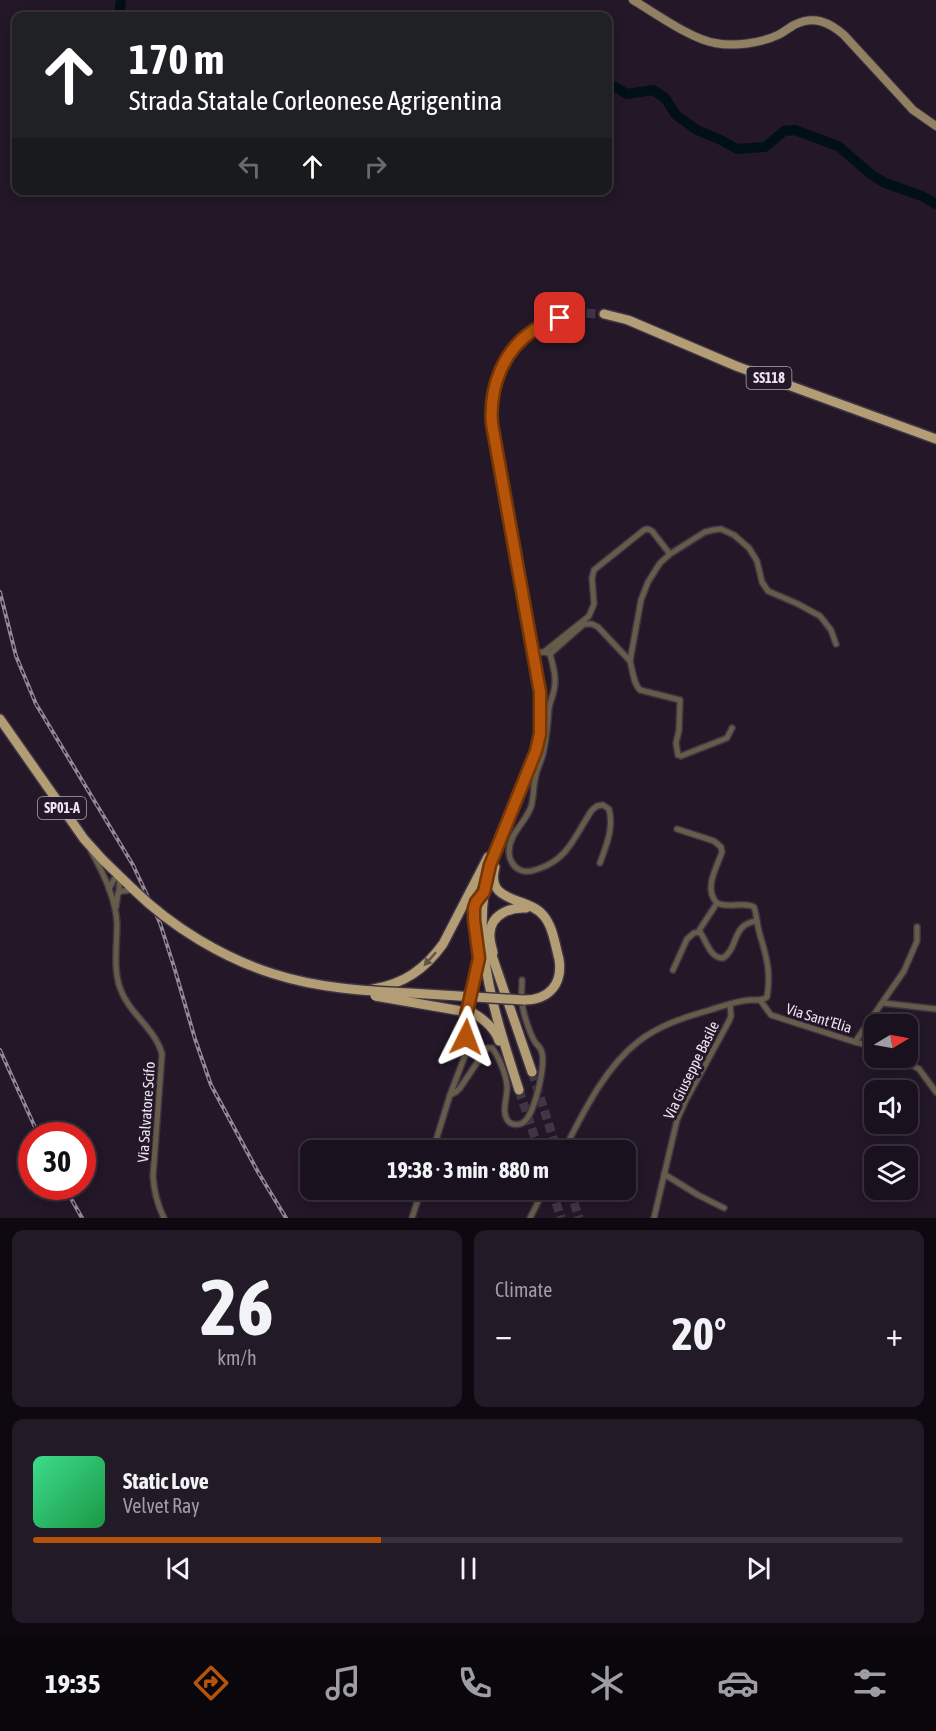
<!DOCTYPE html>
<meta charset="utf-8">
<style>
:root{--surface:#1a111e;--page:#231a27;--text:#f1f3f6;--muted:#9f9da4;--line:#38313c;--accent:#b45309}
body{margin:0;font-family:"Asap Condensed",sans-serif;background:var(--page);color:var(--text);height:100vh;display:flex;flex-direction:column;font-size:22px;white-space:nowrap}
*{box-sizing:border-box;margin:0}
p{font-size:20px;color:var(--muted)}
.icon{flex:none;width:33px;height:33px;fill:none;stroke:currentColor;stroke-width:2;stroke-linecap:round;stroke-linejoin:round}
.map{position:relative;height:1218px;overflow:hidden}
.drawer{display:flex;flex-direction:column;gap:12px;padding:12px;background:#0e0910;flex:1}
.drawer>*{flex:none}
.banner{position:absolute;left:12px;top:12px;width:600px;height:183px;border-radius:12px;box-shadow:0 3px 15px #0003,0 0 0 2px var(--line);background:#202124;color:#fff;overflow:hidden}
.needle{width:39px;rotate:80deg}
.fabs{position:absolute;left:864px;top:1014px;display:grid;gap:12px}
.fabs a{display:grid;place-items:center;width:54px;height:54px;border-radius:12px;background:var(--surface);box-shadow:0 3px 15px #0003,0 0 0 2px var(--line);font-size:30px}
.speed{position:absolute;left:18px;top:1122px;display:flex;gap:12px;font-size:30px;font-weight:700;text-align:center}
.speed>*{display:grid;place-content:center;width:78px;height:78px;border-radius:50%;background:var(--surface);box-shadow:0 3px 15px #0003,0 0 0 2px var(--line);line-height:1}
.speed .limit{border:9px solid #d22;background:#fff;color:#111}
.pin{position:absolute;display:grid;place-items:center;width:51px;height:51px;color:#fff;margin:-26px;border-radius:12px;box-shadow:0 3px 9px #0006}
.me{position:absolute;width:66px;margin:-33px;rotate:3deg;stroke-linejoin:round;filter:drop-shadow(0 0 4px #0008)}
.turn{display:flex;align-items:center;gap:21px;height:126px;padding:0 18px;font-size:27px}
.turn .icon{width:78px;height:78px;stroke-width:2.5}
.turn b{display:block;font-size:42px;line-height:51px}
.lanes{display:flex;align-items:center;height:57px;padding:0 18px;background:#0003;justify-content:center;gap:30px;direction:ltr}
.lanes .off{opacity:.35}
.big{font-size:45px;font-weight:700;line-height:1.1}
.drawer .widget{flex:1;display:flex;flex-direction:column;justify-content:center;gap:9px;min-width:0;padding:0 21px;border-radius:12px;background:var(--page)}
.drawer .dial{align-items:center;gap:0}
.dial b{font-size:78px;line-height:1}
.song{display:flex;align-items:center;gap:18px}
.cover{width:72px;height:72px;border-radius:9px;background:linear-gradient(135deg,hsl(150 70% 55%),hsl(140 70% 35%))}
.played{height:6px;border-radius:3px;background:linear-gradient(90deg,var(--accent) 40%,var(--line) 40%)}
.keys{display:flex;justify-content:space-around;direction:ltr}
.heat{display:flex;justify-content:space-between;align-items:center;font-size:33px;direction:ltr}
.drawer .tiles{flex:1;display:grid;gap:12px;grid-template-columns:1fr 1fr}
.widget:last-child{grid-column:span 2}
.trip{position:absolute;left:300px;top:1140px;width:336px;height:60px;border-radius:12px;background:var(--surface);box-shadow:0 3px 15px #0003,0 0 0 2px var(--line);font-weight:700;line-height:60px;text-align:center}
.menu{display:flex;height:96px;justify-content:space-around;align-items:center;background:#0a070c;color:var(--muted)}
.menu .icon{width:42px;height:42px}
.menu .on{color:var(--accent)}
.menu b{font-size:27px;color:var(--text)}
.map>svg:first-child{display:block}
</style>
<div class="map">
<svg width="936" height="1218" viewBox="0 0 936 1218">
<rect width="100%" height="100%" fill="#231728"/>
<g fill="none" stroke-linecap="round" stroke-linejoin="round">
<g stroke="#011017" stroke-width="10">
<polyline points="119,16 121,0"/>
<polyline points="608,88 613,86 627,94 653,90 665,98 676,115 697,130 721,140 737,149 765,147 784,131 795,130 838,146 872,175 885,183 922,196 936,204"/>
</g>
<g stroke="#413646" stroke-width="9" stroke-dasharray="9 4.5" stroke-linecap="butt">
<polyline points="560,318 580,313 604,314"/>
<polyline points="532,1072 557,1150"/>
<polyline points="519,1090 539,1150"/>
<polyline points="552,1190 561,1218"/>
<polyline points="570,1190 579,1218"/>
</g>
<g stroke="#3f3444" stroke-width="8">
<g id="street">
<polyline points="544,652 589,616 594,604 592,578 594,570 644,530 648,529 652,531 670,554"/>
<path d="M533,653L544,652L550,654C553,666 557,678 554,690C553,696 550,702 549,708C548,722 547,735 544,749C543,758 538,766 536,775C533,786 534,797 531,807C525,823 509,834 509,852C509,859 513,867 520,870C526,873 532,871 538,869C569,859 575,835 592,810L597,806L603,805L609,809C614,828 606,846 600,863"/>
<polyline points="550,654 584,624 592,624 598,627 630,661 641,600 648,582 660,563 670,554 705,532 713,530 721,529 734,535 749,548 757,561 762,582 768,591 798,604 820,616 831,630 836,644"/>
<path d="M630,661C633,671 633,683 640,690L680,700L679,730L676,743L678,755L681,756L727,738L732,728"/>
<path d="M677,829L714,841L721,847L722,852C717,867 703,889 717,903"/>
<path d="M91,851C103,872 116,899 117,924C117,946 113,968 120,988C129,1014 155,1028 162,1054L153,1176C154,1192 157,1204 164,1218"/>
<polyline points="109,889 114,879 120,877 119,891"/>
<polyline points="116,907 118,893 122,891 132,890"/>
<polyline points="698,932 717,903"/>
<path d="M673,970L687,939L694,933L700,932C707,942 710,958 723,958C739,948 731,924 757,921"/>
<polyline points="760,1000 771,1015 855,1042 904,971 917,941 917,927"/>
<polyline points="883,1003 936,1009"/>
<polyline points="855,1042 874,1047"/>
<polyline points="899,1058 919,1069 936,1092"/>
<path d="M450,1095L456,1092L460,1088L487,1048H492C499,1057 506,1074 507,1086C508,1096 500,1113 509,1122C514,1126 522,1125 526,1120C535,1109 547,1063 541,1050C540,1047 537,1045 535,1042C530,1034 523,1013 522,1003C521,996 522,988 522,980"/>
<polyline points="433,1150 450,1095 466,1053 466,1015 479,958 474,920 474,908 476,902 483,892"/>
<path d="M564,1150C583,1113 605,1067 639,1041C660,1025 685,1017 710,1010C723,1006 736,1001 750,1000C757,1000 762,1001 767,997C771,973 767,958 760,935C757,926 757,916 754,907C743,901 729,909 717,903"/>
<polyline points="664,1174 698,1195 724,1208"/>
<polyline points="412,1218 421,1190"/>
<polyline points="530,1218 544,1190"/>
<polyline points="654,1218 677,1120 686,1100 729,1021 731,1016 730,1004"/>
</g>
</g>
<g stroke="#3f3444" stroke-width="10">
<path id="secondary" d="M633,0C655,13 691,39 715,43C734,47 761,43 778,35C784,32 789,28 794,25C814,15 829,22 844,35L913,110L936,126"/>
</g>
<g stroke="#3f3444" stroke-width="12">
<g id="primary">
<polyline points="604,314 628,320 736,366 936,439"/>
<polyline points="0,719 84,839 103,860 134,890"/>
<path d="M495,867C485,904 527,896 543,915C553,926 555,945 559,959C563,984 549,1000 524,1000"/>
<polyline points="489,947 532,1072"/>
<path d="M493,953C492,947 489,939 490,933C491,914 511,907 526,908"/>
<path d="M373,989C404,984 425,969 443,944L488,857"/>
<path d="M473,1013C485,1020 495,1028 499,1041"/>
<path d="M519,1090C497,1021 468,938 490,866C501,828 524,790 536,751C542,732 541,712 540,692L492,424C489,388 503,350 534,330C542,325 551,321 560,318"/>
</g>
</g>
<use href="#street" stroke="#675c49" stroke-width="5"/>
<use href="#secondary" stroke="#918062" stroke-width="8"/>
<use href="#primary" stroke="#b29d75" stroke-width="9"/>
<g stroke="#938897" stroke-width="4">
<g id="rail">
<polyline points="0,592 16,656 36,704 133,865 160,923 175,970 195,1039 211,1085 258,1172 286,1218"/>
<polyline points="0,1050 39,1136"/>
<polyline points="64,1186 82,1218"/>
</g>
</g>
<use href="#rail" stroke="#231728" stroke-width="1.5" stroke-dasharray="4.5" stroke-linecap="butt"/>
<g stroke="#3f3444" stroke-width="12" stroke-linecap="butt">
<g id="primary-bridge">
<path d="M134,890C172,927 223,958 274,974C318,988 364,991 410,993C448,995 486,998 524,1000"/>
<polyline points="375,996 473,1013"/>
</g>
</g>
<use href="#primary-bridge" stroke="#b29d75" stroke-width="9"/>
</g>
<defs><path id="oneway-solid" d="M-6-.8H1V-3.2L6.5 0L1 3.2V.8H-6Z" transform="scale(1.5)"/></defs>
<use fill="#63534b" href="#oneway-solid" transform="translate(430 959) rotate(132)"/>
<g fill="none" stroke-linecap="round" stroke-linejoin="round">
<g stroke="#753606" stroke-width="15">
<path id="route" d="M466,1037V1016L479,958L474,920V908L476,902L484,892L490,865L536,751L540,734V692L492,424C489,388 503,350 534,330C542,325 551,321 560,318"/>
</g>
<use href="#route" stroke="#b45309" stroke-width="10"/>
</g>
<g text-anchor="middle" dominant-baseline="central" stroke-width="6" stroke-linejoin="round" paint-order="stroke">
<g fill="#231728" stroke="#b0a6b5" stroke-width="1.5">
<rect x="746.5" y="367" width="45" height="22" rx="4.5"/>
<rect x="38" y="797" width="48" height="22" rx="4.5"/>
</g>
<g font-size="14" font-weight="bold" fill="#ede4f1">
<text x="769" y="378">SS118</text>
<text x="62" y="808">SP01-A</text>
</g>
<g font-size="15" fill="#ede4f1" stroke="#231728">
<text transform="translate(819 1018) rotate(17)">Via Sant'Elia</text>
<text transform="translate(691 1070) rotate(-64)">Via Giuseppe Basile</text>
<text transform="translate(146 1112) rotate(-86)">Via Salvatore Scifo</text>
</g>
</g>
</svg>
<div class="fabs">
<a><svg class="needle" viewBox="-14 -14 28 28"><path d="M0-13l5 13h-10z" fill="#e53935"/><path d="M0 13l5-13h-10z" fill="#9f9da4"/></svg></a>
<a><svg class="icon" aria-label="sound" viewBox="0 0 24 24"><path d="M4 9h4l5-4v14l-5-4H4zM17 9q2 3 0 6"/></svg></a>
<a><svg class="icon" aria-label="layers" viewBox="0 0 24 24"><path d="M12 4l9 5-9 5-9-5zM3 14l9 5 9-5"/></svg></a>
</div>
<div class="speed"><div class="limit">30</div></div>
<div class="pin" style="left:560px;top:318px;background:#d93025"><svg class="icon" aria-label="arrive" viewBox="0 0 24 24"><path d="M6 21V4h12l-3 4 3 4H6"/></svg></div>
<svg class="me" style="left:466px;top:1037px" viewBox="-20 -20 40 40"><path d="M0-17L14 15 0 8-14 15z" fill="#b45309" stroke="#fff" stroke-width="4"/></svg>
<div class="trip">19:38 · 3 min · 880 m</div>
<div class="banner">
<div class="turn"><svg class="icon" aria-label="ahead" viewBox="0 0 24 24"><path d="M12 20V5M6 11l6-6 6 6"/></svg><div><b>170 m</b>Strada Statale Corleonese Agrigentina</div></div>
<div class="lanes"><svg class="icon off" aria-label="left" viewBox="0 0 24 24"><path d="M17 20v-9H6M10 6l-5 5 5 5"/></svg><svg class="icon" aria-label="ahead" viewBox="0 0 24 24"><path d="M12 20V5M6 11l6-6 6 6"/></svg><svg class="icon off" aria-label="right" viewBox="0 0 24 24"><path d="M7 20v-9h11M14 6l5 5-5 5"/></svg></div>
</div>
</div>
<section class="drawer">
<div class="tiles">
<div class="widget dial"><b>26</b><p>km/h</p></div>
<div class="widget"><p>Climate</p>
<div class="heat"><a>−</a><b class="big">20°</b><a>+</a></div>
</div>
<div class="widget">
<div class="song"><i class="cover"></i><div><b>Static Love</b><p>Velvet Ray</p></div></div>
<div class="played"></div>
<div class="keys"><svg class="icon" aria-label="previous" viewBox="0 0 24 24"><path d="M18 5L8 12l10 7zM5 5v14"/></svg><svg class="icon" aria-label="pause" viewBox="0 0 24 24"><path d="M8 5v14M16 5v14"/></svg><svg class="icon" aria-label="next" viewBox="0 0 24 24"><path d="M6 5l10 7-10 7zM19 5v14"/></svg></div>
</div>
</div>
</section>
<nav class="menu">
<b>19:35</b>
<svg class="icon on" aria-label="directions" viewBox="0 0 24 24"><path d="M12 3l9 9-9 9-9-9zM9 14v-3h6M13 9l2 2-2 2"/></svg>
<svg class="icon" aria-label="music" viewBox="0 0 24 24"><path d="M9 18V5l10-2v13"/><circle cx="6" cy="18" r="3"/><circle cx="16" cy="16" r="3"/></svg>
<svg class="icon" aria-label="phone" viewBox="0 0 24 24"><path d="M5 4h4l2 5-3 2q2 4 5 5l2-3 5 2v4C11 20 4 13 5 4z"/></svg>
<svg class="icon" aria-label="climate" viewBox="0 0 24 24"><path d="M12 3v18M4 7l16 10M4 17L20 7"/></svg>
<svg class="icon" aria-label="car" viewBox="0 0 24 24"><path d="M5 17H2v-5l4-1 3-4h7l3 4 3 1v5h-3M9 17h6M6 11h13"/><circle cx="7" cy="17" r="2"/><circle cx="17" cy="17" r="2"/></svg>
<svg class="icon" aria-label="filters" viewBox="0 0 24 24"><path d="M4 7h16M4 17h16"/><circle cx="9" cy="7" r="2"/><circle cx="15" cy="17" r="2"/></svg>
</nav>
